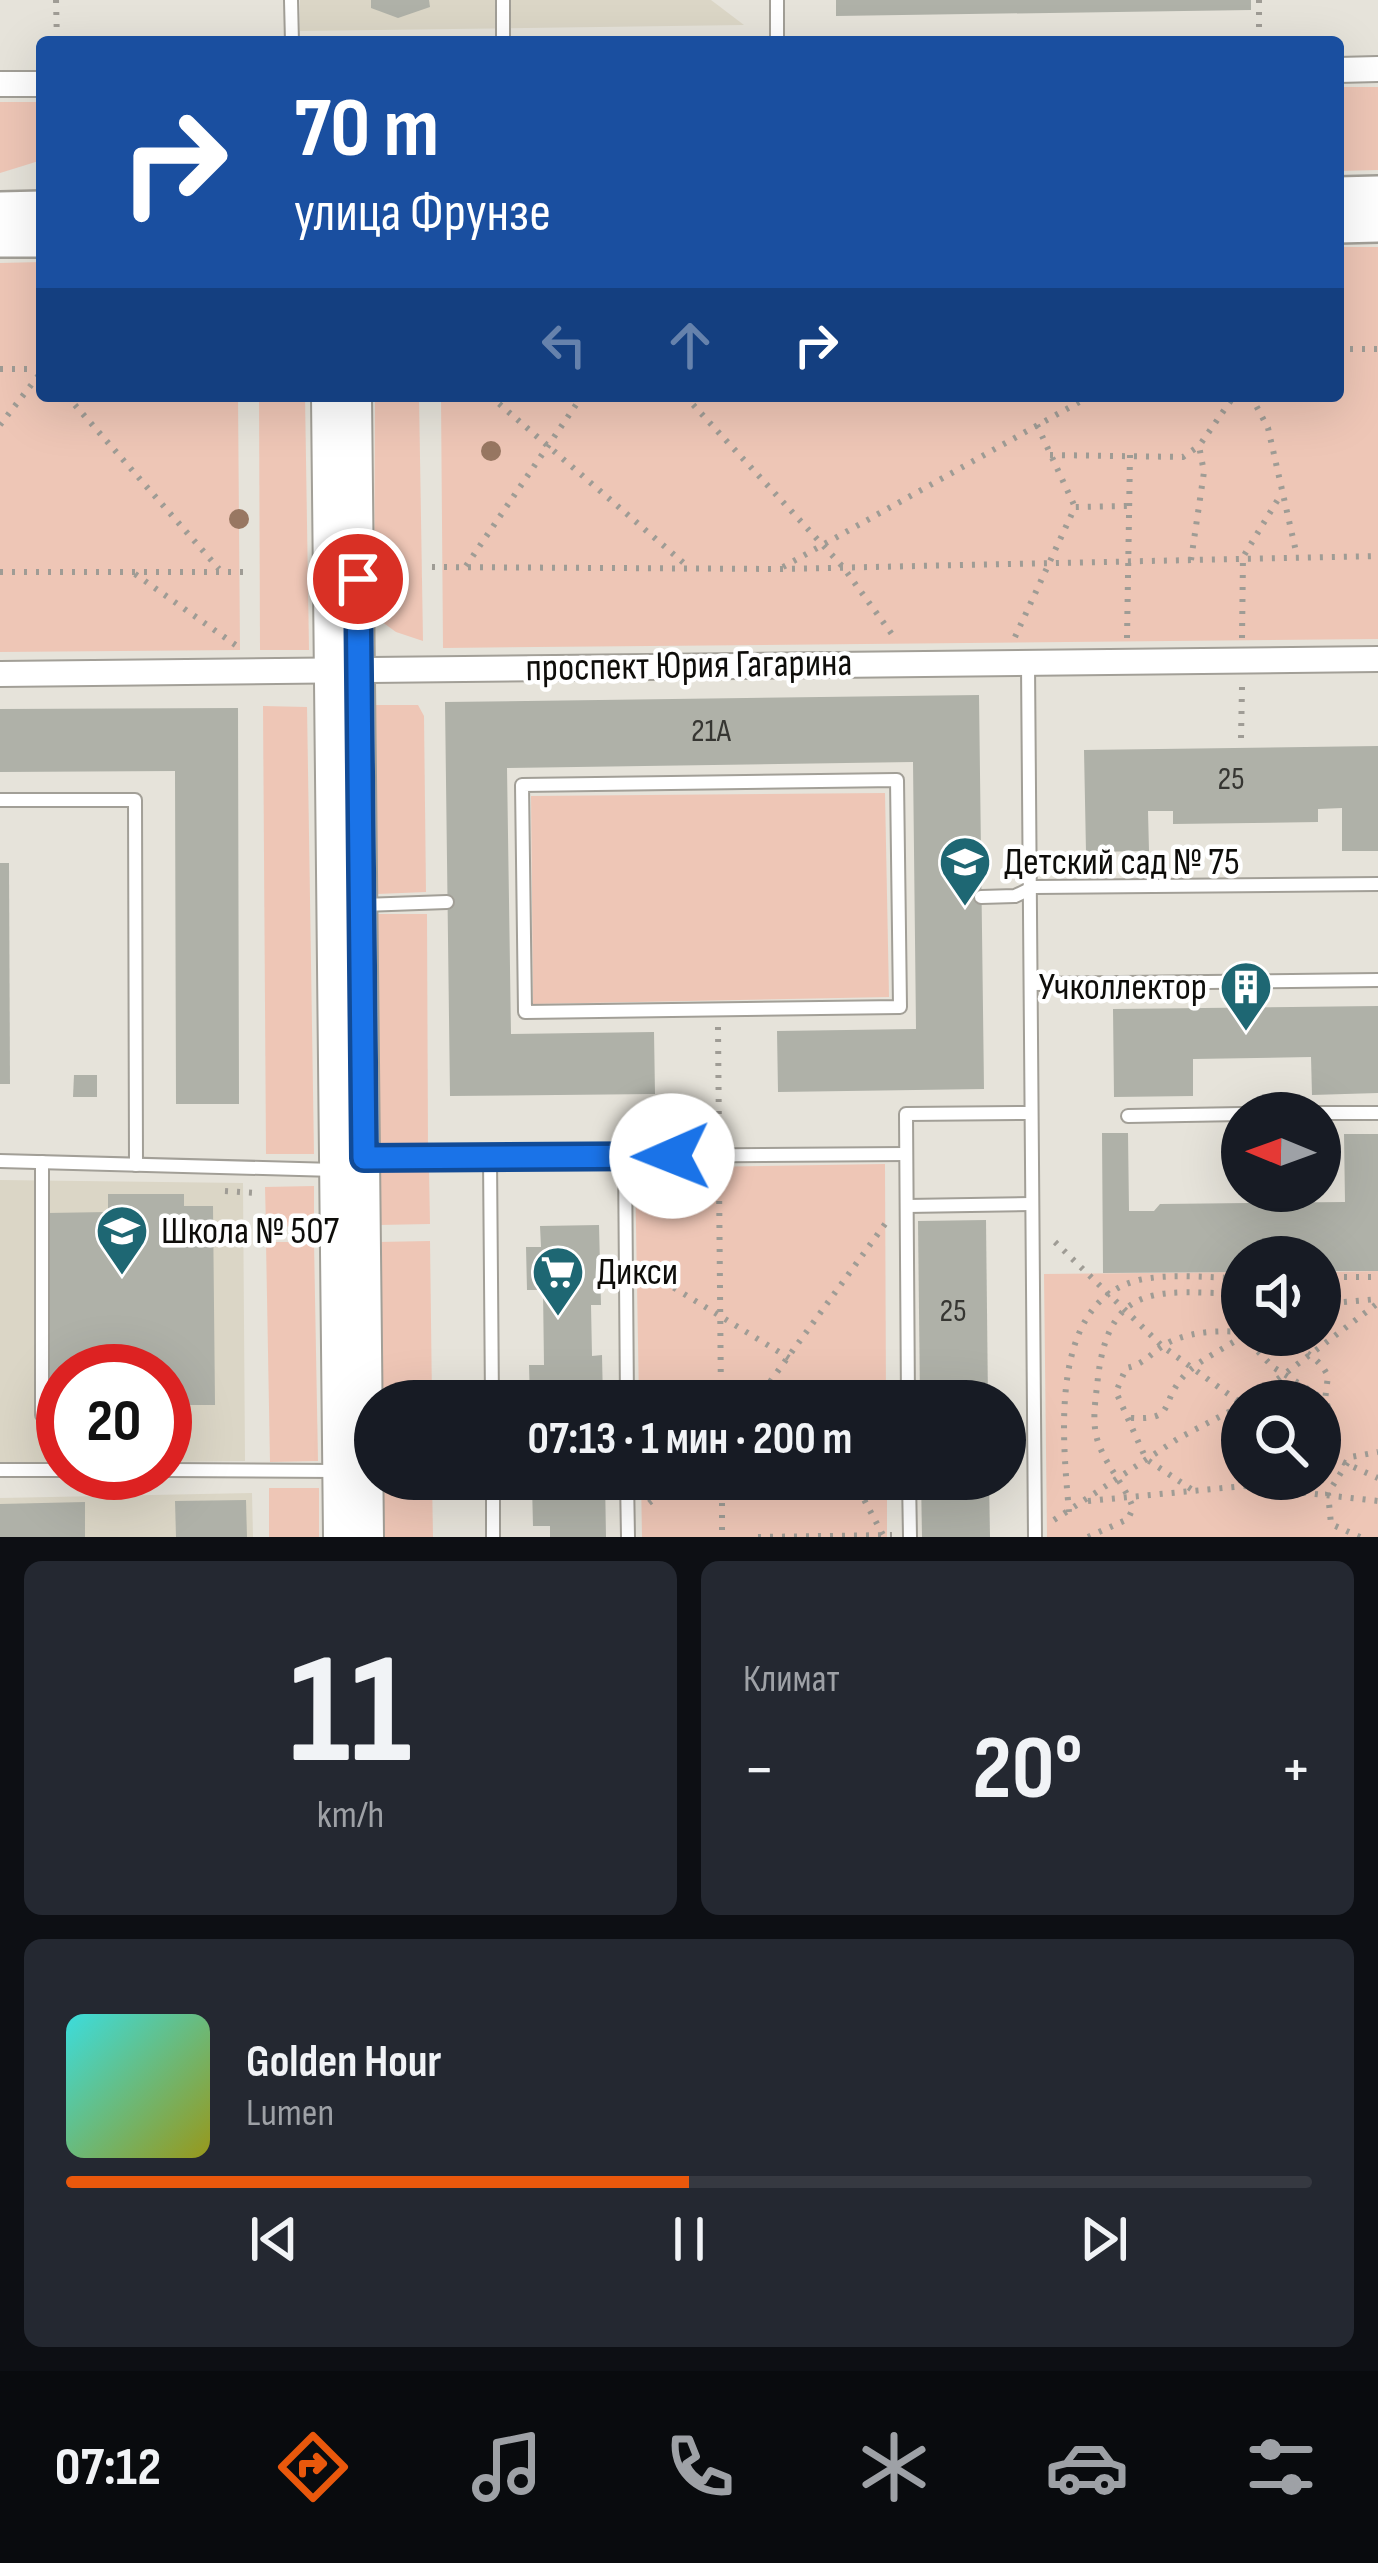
<!DOCTYPE html>
<html lang="ru">
<meta charset="utf-8">
<style>
:root{--surface:#171b24;--page:#242831;--text:#f1f3f6;--muted:#9ea1a6;--line:#363941;--accent:#ea580c}
body{margin:0;font-family:"Sofia Sans Condensed",sans-serif;background:var(--page);color:var(--text);height:100vh;display:flex;flex-direction:column;font-size:45px;white-space:nowrap}
*{box-sizing:border-box;margin:0}
p{font-size:39px;color:var(--muted)}
.icon{flex:none;width:66px;height:66px;fill:none;stroke:currentColor;stroke-width:2;stroke-linecap:round;stroke-linejoin:round}
.map{position:relative;height:1537px;overflow:hidden}
.panel{display:flex;flex-direction:column;gap:24px;padding:24px;background:#0d0f14;flex:1}
.panel>*{flex:none}
.hud{position:absolute;left:36px;top:36px;width:1308px;height:366px;border-radius:12px;box-shadow:0 12px 48px #0002;background:#1a4fa0;color:#fff;overflow:hidden}
.needle{width:78px;rotate:271deg}
.tools{position:absolute;left:1221px;top:1092px;display:grid;gap:24px}
.tools a{display:grid;place-items:center;width:120px;height:120px;border-radius:50%;background:var(--surface);box-shadow:0 12px 48px #0002;font-size:60px}
.speed{position:absolute;left:36px;top:1344px;display:flex;gap:24px;font-size:60px;font-weight:700;text-align:center}
.speed>*{display:grid;place-content:center;width:156px;height:156px;border-radius:50%;background:var(--surface);box-shadow:0 12px 48px #0002;line-height:1}
.speed .limit{border:18px solid #d22;background:#fff;color:#111}
.pin{position:absolute;display:grid;place-items:center;width:102px;height:102px;color:#fff;margin:-51px;border:6px solid #fff;border-radius:50%;box-shadow:0 3px 12px #0007}
.me{position:absolute;width:132px;margin:-66px;rotate:269deg;stroke-linejoin:round;filter:drop-shadow(0 0 9px #0008)}
.turn{display:flex;align-items:center;gap:42px;height:252px;padding:0 60px;font-size:54px}
.turn .icon{width:156px;height:156px;stroke-width:2.5}
.turn b{display:block;font-size:84px;line-height:102px}
.lanes{display:flex;align-items:center;height:114px;padding:0 60px;background:#0003;justify-content:center;gap:60px;direction:ltr}
.lanes .off{opacity:.35}
.big{font-size:90px;font-weight:700;line-height:1.1}
.panel .card{flex:1;display:flex;flex-direction:column;justify-content:center;gap:18px;min-width:0;padding:0 42px;border-radius:18px;background:var(--page)}
.panel .dial{align-items:center;gap:0}
.dial b{font-size:156px;line-height:1}
.song{display:flex;align-items:center;gap:36px}
.cover{width:144px;height:144px;border-radius:18px;background:linear-gradient(135deg,hsl(180 70% 55%),hsl(60 70% 35%))}
.played{height:12px;border-radius:6px;background:linear-gradient(90deg,var(--accent) 50%,var(--line) 50%)}
.keys{display:flex;justify-content:space-around;direction:ltr}
.heat{display:flex;justify-content:space-between;align-items:center;font-size:66px;direction:ltr}
.panel .tiles{flex:1;display:grid;gap:24px;grid-template-columns:1fr 1fr}
.card:last-child{grid-column:span 2}
.trip{position:absolute;left:354px;top:1380px;width:672px;height:120px;border-radius:60px;background:var(--surface);box-shadow:0 12px 48px #0002;font-weight:700;line-height:120px;text-align:center}
.tab-bar{display:flex;height:192px;justify-content:space-around;align-items:center;background:#090b0e;color:var(--muted)}
.tab-bar .icon{width:84px;height:84px}
.tab-bar .current{color:var(--accent)}
.tab-bar b{font-size:54px;color:var(--text)}
.map>svg:first-child{display:block}
</style>
<div class="map">
<svg width="1378" height="1537" viewBox="0 0 1378 1537">
<rect width="100%" height="100%" fill="#e6e3da"/>
<g fill="#dbd6c6">
<polygon points="300,0 711,0 744,25 300,31"/>
<polygon points="0,1180 243,1183 245,1461 165,1462 165,1371 63,1371 63,1464 0,1465"/>
<polygon points="252,1493 253,1537 0,1537 0,1498"/>
</g>
<g fill="#eec6b6" fill-rule="evenodd">
<polygon points="1338,87 1378,87 1378,170 1338,171"/>
<polygon points="0,102 42,102 42,160 0,173"/>
<polygon points="1338,247 1378,247 1378,639 443,648 441,396 1338,396"/>
<polygon points="42,262 42,396 238,396 240,650 0,652 0,263"/>
<polygon points="259,396 305,396 309,650 260,650"/>
<polygon points="375,396 419,396 423,641 396,632 374,616"/>
<polygon points="376,705 418,705 424,716 426,892 377,894"/>
<polygon points="263,706 307,707 314,1154 266,1154"/>
<polygon points="885,793 889,997 533,1004 531,796"/>
<polygon points="377,914 427,914 428,1149 379,1149"/>
<polygon points="885,1164 886,1401 639,1401 635,1168"/>
<polygon points="429,1169 430,1224 379,1225 378,1170"/>
<polygon points="314,1186 314,1226 266,1227 265,1187"/>
<polygon points="430,1241 432,1401 380,1401 378,1242"/>
<polygon points="266,1242 314,1242 318,1461 270,1462"/>
<path d="M1378,1271V1537H1047L1044,1274L1242,1272V1335H1320V1272ZM1242,1401H1320V1479H1242Z"/>
<polygon points="381,1479 432,1479 433,1537 381,1537"/>
<polygon points="641,1479 887,1479 887,1537 642,1537"/>
<rect x="269" y="1488" width="50" height="49"/>
</g>
<g fill="#afb1a8">
<polygon points="371,0 429,0 430,7 398,18 371,8"/>
<polygon points="836,0 1251,0 1251,10 836,16"/>
<polygon points="979,695 984,1089 778,1092 777,1031 916,1029 913,762 507,768 511,1034 654,1032 655,1094 450,1096 445,702"/>
<polygon points="238,708 239,1104 176,1104 175,771 0,772 0,709"/>
<polygon points="1378,746 1378,851 1342,851 1342,808 1318,809 1318,822 1173,824 1173,811 1148,811 1149,851 1086,852 1084,750"/>
<polygon points="0,863 9,863 10,1084 0,1084"/>
<polygon points="1378,1006 1378,1093 1312,1095 1311,1057 1193,1059 1193,1096 1114,1097 1113,1009"/>
<polygon points="74,1075 97,1075 97,1097 73,1097"/>
<polygon points="1102,1133 1128,1133 1129,1211 1154,1211 1160,1204 1345,1202 1344,1134 1378,1134 1378,1271 1320,1271 1320,1257 1242,1257 1242,1272 1103,1273"/>
<polygon points="108,1194 184,1194 184,1206 213,1206 215,1405 185,1405 185,1418 165,1418 165,1371 63,1371 63,1399 48,1399 47,1213 108,1212"/>
<polygon points="986,1220 988,1401 920,1401 918,1221"/>
<polygon points="599,1225 601,1305 591,1305 592,1356 602,1355 603,1401 530,1401 529,1365 544,1365 543,1290 527,1290 526,1247 541,1247 540,1226"/>
<polygon points="549,1479 605,1479 606,1537 550,1537 550,1526 533,1526 532,1486 549,1486"/>
<polygon points="921,1479 989,1479 990,1537 922,1537"/>
<polygon points="246,1500 247,1537 176,1537 175,1501"/>
<polygon points="85,1502 85,1537 0,1537 0,1504"/>
</g>
<g fill="none" stroke-linecap="round" stroke-linejoin="round">
<g stroke="#a29f97" stroke-width="16">
<g id="service">
<polyline points="291,0 292,42"/>
<polyline points="503,42 503,0"/>
<polyline points="777,42 777,0"/>
<polyline points="1028,664 1035,1537"/>
<polygon points="897,780 900,1007 525,1012 522,785"/>
<polyline points="0,800 135,800 136,1165"/>
<polyline points="981,897 1015,896 1034,887 1378,884"/>
<polyline points="363,905 447,902"/>
<polyline points="1033,984 1378,980"/>
<polyline points="1320,1113 1378,1113"/>
<polyline points="1128,1116 1242,1114"/>
<polyline points="625,1156 627,1401"/>
<polyline points="367,1158 906,1154"/>
<polyline points="490,1158 492,1401"/>
<polyline points="0,1161 335,1170"/>
<polyline points="42,1162 42,1415"/>
<polyline points="907,1206 1031,1204"/>
<polyline points="908,1401 906,1114 1029,1113"/>
<polyline points="0,1470 63,1470"/>
<polyline points="165,1470 338,1471"/>
<polyline points="493,1479 493,1537"/>
<polyline points="627,1479 628,1537"/>
<polyline points="909,1479 910,1537"/>
</g>
</g>
<g stroke="#a29f97" stroke-width="28">
<g id="minor">
<polyline points="1338,70 1378,69"/>
<polyline points="0,84 42,84"/>
<polyline points="0,674 1378,659"/>
</g>
</g>
<g stroke="#a29f97" stroke-width="34">
<g id="tertiary">
<polyline points="327,396 339,1537"/>
<polyline points="356,396 368,1537"/>
</g>
</g>
<g stroke="#a29f97" stroke-width="38">
<g id="secondary">
<polyline points="1338,194 1378,193"/>
<polyline points="0,209 42,208"/>
<polyline points="1338,226 1378,225"/>
<polyline points="0,240 42,240"/>
</g>
</g>
<g stroke="#9f9c95" stroke-width="6" stroke-dasharray="3 9" stroke-linecap="butt">
<polyline points="56,0 57,42"/>
<polyline points="1259,0 1259,42"/>
<polyline points="1338,349 1378,349"/>
<polyline points="0,369 42,369"/>
<polyline points="67,396 219,569"/>
<polyline points="490,396 686,565"/>
<polyline points="685,396 843,567 894,637"/>
<polyline points="1251,396 1268,428 1297,556"/>
<polyline points="0,425 42,371"/>
<polyline points="1037,425 1075,507"/>
<polyline points="1050,455 1183,457 1199,446"/>
<polyline points="1191,560 1204,472 1199,446 1234,396"/>
<polyline points="466,566 582,396"/>
<polyline points="432,567 780,569 1378,556"/>
<polyline points="783,567 1090,396"/>
<polyline points="0,572 246,572"/>
<polyline points="135,574 237,646"/>
<polyline points="1015,637 1075,507 1129,506"/>
<polyline points="1127,638 1130,455"/>
<polyline points="1242,638 1243,557 1280,496"/>
<polyline points="1241,738 1242,687"/>
<polyline points="718,1027 719,1139"/>
<polyline points="719,1177 721,1401"/>
<polyline points="225,1191 257,1193"/>
<polyline points="1055,1242 1162,1346 1242,1404"/>
<polyline points="643,1269 789,1358"/>
<polyline points="1320,1277 1378,1277"/>
<polyline points="1320,1304 1378,1299"/>
<polyline points="756,1401 888,1220"/>
<polyline points="835,1401 834,1386 887,1386"/>
<polyline points="1249,1401 1378,1303"/>
<path d="M1131,1418C1174,1420 1161,1406 1179,1382C1192,1363 1224,1349 1243,1336L1273,1367L1325,1400"/>
<polyline points="1321,1452 1378,1478"/>
<polyline points="722,1479 722,1537"/>
<polyline points="853,1479 883,1535"/>
<path d="M1191,1489L1146,1459L1116,1392L1126,1368C1147,1364 1154,1348 1174,1340C1216,1322 1306,1331 1328,1376L1325,1400L1335,1422L1320,1458"/>
<polyline points="1088,1501 1244,1486 1378,1501"/>
<polyline points="649,1503 680,1479"/>
<path d="M1069,1512C1063,1441 1047,1302 1139,1280C1171,1273 1209,1278 1242,1278"/>
<polyline points="1054,1520 1179,1438 1242,1405"/>
<polyline points="758,1537 892,1535"/>
<path d="M1088,1537L1128,1519L1133,1508C1125,1485 1106,1466 1098,1442C1091,1421 1096,1398 1098,1377C1110,1279 1162,1292 1242,1294"/>
<polyline points="1360,1537 1331,1524 1328,1493 1351,1457 1378,1452"/>
</g>
<use href="#service" stroke="#fff" stroke-width="12"/>
<use href="#minor" stroke="#fff" stroke-width="24"/>
<use href="#tertiary" stroke="#fff" stroke-width="30"/>
<use href="#secondary" stroke="#fff" stroke-width="33"/>
</g>
<g fill="#987762">
<circle cx="491" cy="451" r="10"/>
<circle cx="239" cy="519" r="10"/>
</g>
<g fill="none" stroke-linecap="round" stroke-linejoin="round">
<g stroke="#114b97" stroke-width="30">
<polyline id="route" points="358,579 364,1158 672,1156"/>
</g>
<use href="#route" stroke="#1a73e8" stroke-width="21"/>
</g>
<defs>
<g id="school-pin" transform="scale(2.7)"><path d="M0 17L-7.5 6A9.5 9.5 0 1 1 7.5 6Z" fill="#1e6773" stroke="#fff"/><path d="M0-5L7-2L0 1L-7-2ZM-4 1L0 2.5L4 1V4Q0 6-4 4Z" fill="#fff"/></g>
<g id="building-pin" transform="scale(2.7)"><path d="M0 17L-7.5 6A9.5 9.5 0 1 1 7.5 6Z" fill="#1e6773" stroke="#fff"/><path d="M-4-6H4V6H1V3H-1V6H-4ZM-2.5-4.3h1.7v1.8h-1.7ZM.8-4.3h1.7v1.8H.8ZM-2.5-1h1.7V.8h-1.7ZM.8-1h1.7V.8H.8Z" fill="#fff"/></g>
<g id="supermarket-pin" transform="scale(2.7)"><path d="M0 17L-7.5 6A9.5 9.5 0 1 1 7.5 6Z" fill="#1e6773" stroke="#fff"/><path d="M-6-5.5h2.5l.6 2H6L4.5 2H-2.5L-4.4-4H-6ZM-1.5 3.2a1.3 1.3 0 1 0 .1 0ZM3 3.2a1.3 1.3 0 1 0 .1 0Z" fill="#fff"/></g>
</defs>
<g fill-rule="evenodd">
<use href="#school-pin" x="965" y="862"/>
<use href="#building-pin" x="1246" y="987"/>
<use href="#school-pin" x="122" y="1231"/>
<use href="#supermarket-pin" x="558" y="1272"/>
</g>
<g text-anchor="middle" dominant-baseline="central" stroke-width="9" stroke-linejoin="round" paint-order="stroke">
<g font-size="33" fill="#363632">
<text x="711" y="731">21А</text>
<text x="1231" y="779">25</text>
<text x="953" y="1311">25</text>
</g>
<g font-size="39" fill="#0e0d0a" stroke="#fff">
<text transform="translate(689 666) rotate(-1)">проспект Юрия Гагарина</text>
</g>
<g font-size="39" fill="#0e0d0a" stroke="#fff" text-anchor="start">
<text x="1004" y="862">Детский сад № 75</text>
<text x="1207" y="987" text-anchor="end">Учколлектор</text>
<text x="161" y="1231">Школа № 507</text>
<text x="597" y="1272">Дикси</text>
</g>
</g>
</svg>
<div class="tools">
<a><svg class="needle" viewBox="-14 -14 28 28"><path d="M0-13l5 13h-10z" fill="#e53935"/><path d="M0 13l5-13h-10z" fill="#9ea1a6"/></svg></a>
<a><svg class="icon" aria-label="sound" viewBox="0 0 24 24"><path d="M4 9h4l5-4v14l-5-4H4zM17 9q2 3 0 6"/></svg></a>
<a><svg class="icon" aria-label="search" viewBox="0 0 24 24"><circle cx="10" cy="10" r="6"/><path d="M15 15l6 6"/></svg></a>
</div>
<div class="speed"><div class="limit">20</div></div>
<div class="pin" style="left:358px;top:579px;background:#d93025"><svg class="icon" aria-label="arrive" viewBox="0 0 24 24"><path d="M6 21V4h12l-3 4 3 4H6"/></svg></div>
<svg class="me" style="left:672px;top:1156px" viewBox="-20 -20 40 40"><circle r="19" fill="#fff"/><path d="M0-13L10 11 0 6-10 11z" fill="#1a73e8"/></svg>
<div class="trip">07:13 · 1 мин · 200 m</div>
<div class="hud">
<div class="turn"><svg class="icon" aria-label="right" viewBox="0 0 24 24"><path d="M7 20v-9h11M14 6l5 5-5 5"/></svg><div><b>70 m</b>улица Фрунзе</div></div>
<div class="lanes"><svg class="icon off" aria-label="left" viewBox="0 0 24 24"><path d="M17 20v-9H6M10 6l-5 5 5 5"/></svg><svg class="icon off" aria-label="ahead" viewBox="0 0 24 24"><path d="M12 20V5M6 11l6-6 6 6"/></svg><svg class="icon" aria-label="right" viewBox="0 0 24 24"><path d="M7 20v-9h11M14 6l5 5-5 5"/></svg></div>
</div>
</div>
<section class="panel">
<div class="tiles">
<div class="card dial"><b>11</b><p>km/h</p></div>
<div class="card"><p>Климат</p>
<div class="heat"><a>−</a><b class="big">20°</b><a>+</a></div>
</div>
<div class="card">
<div class="song"><i class="cover"></i><div><b>Golden Hour</b><p>Lumen</p></div></div>
<div class="played"></div>
<div class="keys"><svg class="icon" aria-label="previous" viewBox="0 0 24 24"><path d="M18 5L8 12l10 7zM5 5v14"/></svg><svg class="icon" aria-label="pause" viewBox="0 0 24 24"><path d="M8 5v14M16 5v14"/></svg><svg class="icon" aria-label="next" viewBox="0 0 24 24"><path d="M6 5l10 7-10 7zM19 5v14"/></svg></div>
</div>
</div>
</section>
<nav class="tab-bar">
<b>07:12</b>
<svg class="icon current" aria-label="directions" viewBox="0 0 24 24"><path d="M12 3l9 9-9 9-9-9zM9 14v-3h6M13 9l2 2-2 2"/></svg>
<svg class="icon" aria-label="music" viewBox="0 0 24 24"><path d="M9 18V5l10-2v13"/><circle cx="6" cy="18" r="3"/><circle cx="16" cy="16" r="3"/></svg>
<svg class="icon" aria-label="phone" viewBox="0 0 24 24"><path d="M5 4h4l2 5-3 2q2 4 5 5l2-3 5 2v4C11 20 4 13 5 4z"/></svg>
<svg class="icon" aria-label="climate" viewBox="0 0 24 24"><path d="M12 3v18M4 7l16 10M4 17L20 7"/></svg>
<svg class="icon" aria-label="car" viewBox="0 0 24 24"><path d="M5 17H2v-5l4-1 3-4h7l3 4 3 1v5h-3M9 17h6M6 11h13"/><circle cx="7" cy="17" r="2"/><circle cx="17" cy="17" r="2"/></svg>
<svg class="icon" aria-label="filters" viewBox="0 0 24 24"><path d="M4 7h16M4 17h16"/><circle cx="9" cy="7" r="2"/><circle cx="15" cy="17" r="2"/></svg>
</nav>
